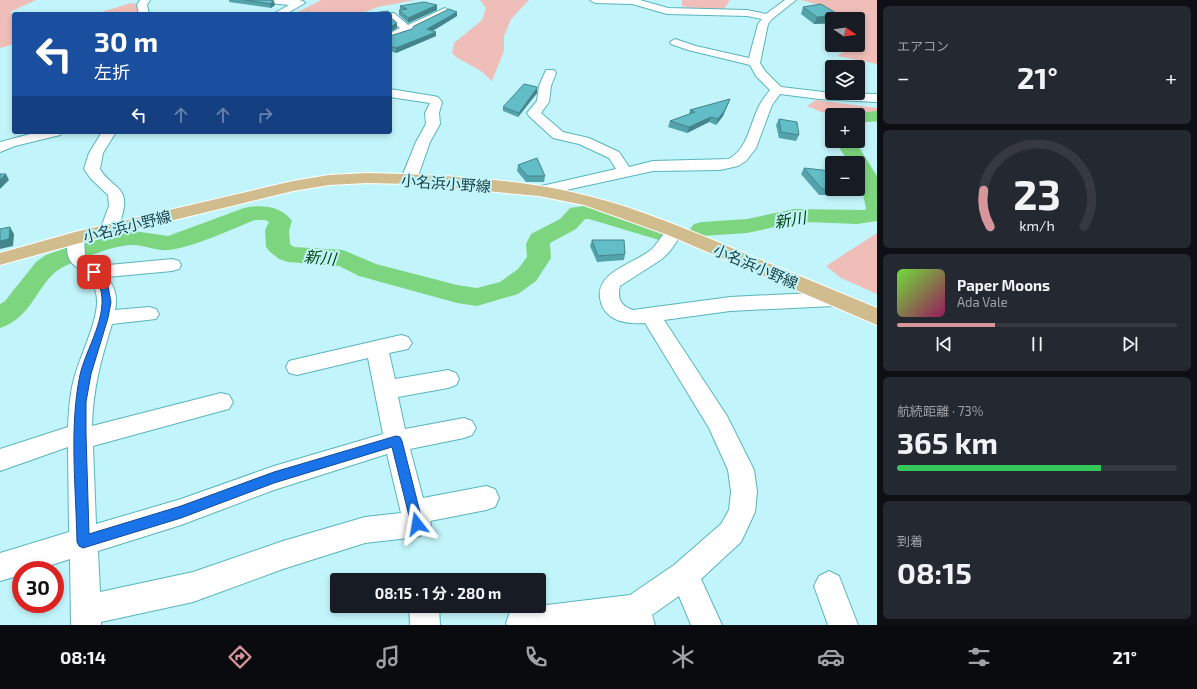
<!DOCTYPE html>
<html lang="ja">
<meta charset="utf-8">
<style>
:root{--surface:#171b24;--page:#242831;--text:#f1f3f6;--muted:#9ea1a6;--line:#363941;--accent:#d6969b}
body{margin:0;font-family:"Exo 2","Noto Sans JP",sans-serif;background:var(--page);color:var(--text);height:100vh;display:flex;flex-direction:column;font-size:15px;white-space:nowrap}
*{box-sizing:border-box;margin:0}
p{font-size:13px;color:var(--muted)}
.icon{flex:none;width:22px;height:22px;fill:none;stroke:currentColor;stroke-width:2;stroke-linecap:round;stroke-linejoin:round}
.map{position:relative;flex:1;overflow:hidden}
.panel{display:flex;flex-direction:column;gap:6px;padding:6px;background:#0d0f14;width:320px}
.panel>*{flex:none}
.guide{position:absolute;left:12px;top:12px;width:380px;height:122px;border-radius:4px;box-shadow:0 2px 6px #0003;background:#1a4fa0;color:#fff;overflow:hidden}
.needle{width:26px;rotate:103deg}
.buttons{position:absolute;left:825px;top:12px;display:grid;gap:8px}
.buttons a{display:grid;place-items:center;width:40px;height:40px;border-radius:4px;background:var(--surface);box-shadow:0 2px 6px #0003;font-size:20px}
.speed{position:absolute;left:12px;top:561px;display:flex;gap:8px;font-size:20px;font-weight:700;text-align:center}
.speed>*{display:grid;place-content:center;width:52px;height:52px;border-radius:50%;background:var(--surface);box-shadow:0 2px 6px #0003;line-height:1}
.speed .limit{border:6px solid #d22;background:#fff;color:#111}
.pin{position:absolute;display:grid;place-items:center;width:34px;height:34px;color:#fff;margin:-17px;border-radius:8px;box-shadow:0 2px 6px #0006}
.me{position:absolute;width:44px;margin:-22px;rotate:346deg;stroke-linejoin:round;filter:drop-shadow(0 0 3px #0008)}
.turn{display:flex;align-items:center;gap:14px;height:84px;padding:0 16px;font-size:18px}
.turn .icon{width:52px;height:52px;stroke-width:2.5}
.turn b{display:block;font-size:28px;line-height:34px}
.lanes{display:flex;align-items:center;height:38px;padding:0 16px;background:#0003;justify-content:center;gap:20px;direction:ltr}
.lanes .off{opacity:.35}
.big{font-size:30px;font-weight:700;line-height:1.1}
.panel .tile{flex:1;display:flex;flex-direction:column;justify-content:center;gap:6px;min-width:0;padding:0 14px;border-radius:6px;background:var(--page)}
.panel .dial{align-items:center;gap:0}
.dial svg{height:104px;overflow:visible;fill:none;stroke:var(--line);stroke-width:7;stroke-linecap:round;text-anchor:middle}
.dial text{fill:var(--text);stroke:none}
.song{display:flex;align-items:center;gap:12px}
.cover{width:48px;height:48px;border-radius:6px;background:linear-gradient(135deg,hsl(100 70% 55%),hsl(330 70% 35%))}
.played{height:4px;border-radius:2px;background:linear-gradient(90deg,var(--accent) 35%,var(--line) 35%)}
.keys{display:flex;justify-content:space-around;direction:ltr}
.heat{display:flex;justify-content:space-between;align-items:center;font-size:22px;direction:ltr}
.charge{height:6px;border-radius:3px;background:linear-gradient(90deg,#34c759 73%,var(--line) 0)}
.trip{position:absolute;left:330px;top:573px;width:216px;height:40px;border-radius:4px;background:var(--surface);box-shadow:0 2px 6px #0003;font-weight:700;line-height:40px;text-align:center}
.menu{display:flex;height:64px;justify-content:space-around;align-items:center;background:#090b0e;color:var(--muted)}
.menu .icon{width:28px;height:28px}
.menu .current{color:var(--accent)}
.menu b{font-size:18px;color:var(--text)}
main{display:flex;flex:1;min-height:0}
.map>svg:first-child{display:block}
</style>
<main>
<div class="map">
<svg width="877" height="625" viewBox="0 0 877 625">
<rect width="100%" height="100%" fill="#c2f5fb"/>
<g fill="#efbeb9">
<polygon points="0,0 36,0 10,12 14,16 14,44 0,48"/>
<polygon points="321,0 415,0 378,7 359,14 294,14"/>
<polygon points="480,0 529,0 511,19 504,36 504,51 492,81 481,71 456,57 452,53 454,43 482,20 486,8"/>
<path d="M682,0H730L724,9C710,10 696,10 682,6Z"/>
<path d="M800,0H877V64L837,56L847,50L848,46L847,45H858V19H842C833,8 814,3 800,0Z"/>
<polygon points="131,3 139,4 140,7 137,14 95,14"/>
<polygon points="816,100 877,108 877,122 858,117 858,115 821,112 807,106"/>
<polygon points="877,233 877,294 841,278 826,266"/>
</g>
<g fill="none" stroke-linecap="round" stroke-linejoin="round">
<g fill="#7dd67f" fill-rule="evenodd">
<polygon points="877,111 877,121 858,123 858,115 851,115 858,113"/>
<polygon points="835,141 855,141 877,176 877,221 857,224 806,222 794,223 747,233 702,236 694,234 690,229 694,224 702,222 747,219 794,209 865,210 866,208 862,191 858,180 858,163 849,163"/>
<path d="M590,205L667,228L671,233L667,238L659,240L589,219H585L576,229L550,243L551,258L536,281L518,294L477,306L457,303L359,276L339,266L288,262L279,259L270,252L266,247L265,230L269,222L265,220H255C232,229 192,248 168,250C158,251 146,246 135,245C115,244 83,258 65,266C37,279 35,317 0,328V304L5,301L36,262L46,255L77,244L119,233L134,231L168,236L244,208C261,204 282,206 292,221L289,230L290,244L294,247L343,250L376,264L457,285L477,288L500,282L518,269L527,257L526,244L531,234L560,219L570,208Z"/>
</g>
<g stroke="#59b4be" stroke-width="2">
<g id="minor">
<polygon points="140,0 150,0 147,5 149,14 139,14 137,5"/>
<polygon points="265,0 299,0 303,1 305,3 286,14 273,14 289,5 270,3"/>
<path d="M590,0H640L668,8L747,10L766,14L785,0H796L772,19L768,24L760,63L765,71L781,87L832,93L877,94V102L819,99L780,94L772,105L756,148L746,161L738,166L720,170L653,171L539,196L533,194L531,191L533,188L616,169L609,158L579,144L553,138L529,116L527,113L537,101L539,86L546,70H554L556,73L551,86L549,102L541,113L563,132L589,138L619,152L629,167L653,161L729,159C748,148 750,124 759,106C762,100 766,95 770,90L756,76L750,65L688,50L671,44L670,42L675,39L696,46L749,58L758,24L762,19L747,16L667,14L632,4L595,3Z"/>
<polygon points="445,8 450,11 448,13 413,30 412,32 390,40 390,33 400,28 390,20 390,14 386,14 386,13 394,13 408,25"/>
<polygon points="390,89 433,96 438,97 442,102 439,113 440,124 430,142 417,179 414,182 409,184 404,182 401,179 416,142 426,124 425,113 430,103 390,97"/>
<polygon points="38,132 62,132 60,135 15,146 0,152 0,142"/>
<path d="M102,132H116L103,153L100,169C112,189 131,186 122,216C120,222 119,228 115,234L109,235L103,234L100,230L109,206L108,195L91,179L84,169L89,153Z"/>
<path d="M675,226L681,227L684,231L670,251L662,259L620,286C617,299 621,306 633,310L730,297L834,292L841,294L844,299L841,304L834,306L730,311L664,320L727,416L754,470L757,492L755,512L741,542L701,579L722,625H691L679,596L652,615L655,625H507L506,623L510,612L521,608L630,595L674,565L721,524L729,510L731,492L728,470L709,428L645,323C633,324 617,323 608,314C603,310 601,304 600,298C596,271 635,264 652,249C660,241 664,229 675,226Z"/>
<path d="M75,233L81,234L84,238L85,256L98,266L172,259L179,261L181,265L179,269L172,271L107,277C115,287 118,298 115,310L149,307L156,309L159,314L156,319L112,324C101,360 93,388 92,426L221,393L229,395L233,402L229,409L221,411L93,446L96,524L181,499L274,466L383,434L368,358L297,375L289,373L286,367L289,361L297,359L401,335L408,337L412,343L408,349L389,353L395,379L448,370L456,373L459,379L456,385L448,388L398,397L405,429L464,418L472,421L476,428L472,435L464,438L410,449L423,498L486,486L495,489L499,498L495,507L486,510L430,521L431,524L427,533L417,537L365,543L283,569L193,602L101,622V625H71L70,559L36,570H21V575L0,581V553L69,532L68,447L0,471V449L68,427C69,408 70,390 76,372C82,353 97,321 97,302C97,293 94,283 88,277C76,264 67,266 67,246C66,241 66,238 69,234ZM387,454L401,513L365,517L283,541L193,572L100,592L98,551L181,525L274,490Z"/>
<polygon points="829,571 839,576 858,625 828,625 814,586 819,576"/>
<polygon points="409,606 439,606 440,625 410,625"/>
</g>
</g>
<g stroke="#fff" stroke-width="2">
<path id="major" d="M367,173C441,175 521,178 592,197C639,209 687,229 732,248C780,268 829,288 877,308V325L668,235L584,205L539,196L409,184L367,183L329,185L293,191L80,243L0,265V253L75,232L293,181L329,175Z"/>
</g>
<use href="#minor" fill="#fff" fill-rule="evenodd"/>
<use href="#major" fill="#d1bc8e" fill-rule="evenodd"/>
</g>
<g fill="#54a3ab">
<polygon points="229,0 270,0 275,5 271,8 229,2"/>
<polygon points="437,5 437,10 408,23 399,15 399,10 400,10 400,6"/>
<polygon points="803,7 839,15 837,19 832,19 832,23 814,24 801,14"/>
<polygon points="457,16 433,31 436,36 396,53 390,51 390,36"/>
<polygon points="537,87 537,93 518,117 503,111 503,107"/>
<polygon points="730,99 723,116 716,125 709,122 687,133 668,127 670,121 689,114 690,110"/>
<polygon points="779,119 799,135 796,141 779,138 776,125"/>
<polygon points="518,165 545,176 544,182 526,182 517,171"/>
<polygon points="804,168 832,189 843,189 840,195 819,195 801,174"/>
<polygon points="592,240 625,254 624,260 597,262 590,246"/>
</g>
<g fill="#45848b">
<polygon points="274,1 275,5 271,8 270,4"/>
<polygon points="437,5 437,10 408,23 408,18"/>
<polygon points="457,12 457,16 427,34 427,29"/>
<polygon points="839,15 837,19 832,19 832,23 814,24 817,17"/>
<polygon points="397,23 397,28 390,32 390,27"/>
<polygon points="436,32 436,36 396,53 396,48"/>
<polygon points="537,88 537,93 518,117 519,113"/>
<polygon points="730,99 723,116 716,125 718,119"/>
<polygon points="711,117 709,122 687,133 689,127"/>
<polygon points="6,174 9,180 0,189 0,180"/>
<polygon points="10,227 14,234 13,246 0,249 0,241"/>
</g>
<g fill="#62bdc7" stroke="#45848b">
<polygon points="245,0 270,0 274,1 270,4"/>
<polygon points="424,2 437,5 408,18 399,10 407,9 400,6"/>
<polygon points="821,4 839,15 817,17 803,7"/>
<polygon points="449,9 457,12 427,29 436,32 396,48 390,46 390,36 412,29 414,26"/>
<polygon points="388,11 389,14 365,14"/>
<polygon points="390,17 397,23 390,27"/>
<polygon points="524,84 537,87 537,88 519,113 503,107"/>
<polygon points="730,99 725,110 718,119 711,117 689,127 670,121 695,112 690,110"/>
<polygon points="779,119 797,122 799,135 781,132"/>
<polygon points="537,158 545,176 527,176 518,165"/>
<polygon points="804,168 831,171 832,173 832,189 822,189"/>
<polygon points="0,174 6,174 0,180"/>
<polygon points="10,227 9,239 0,241 0,229"/>
<polygon points="592,240 624,240 625,254 598,256"/>
</g>
<path fill="#1a73e8" stroke="#114b97" d="M94,269L97,270L108,286L111,302L108,318L91,374L86,402V434L89,534L181,506L274,472L396,436L400,437L402,441L423,524L422,528L417,529L413,528L411,524L392,447L274,483L181,518L83,548L79,546L77,542C76,490 69,426 80,375C86,348 109,316 100,287C98,282 93,277 90,272Z"/>
<g text-anchor="middle" dominant-baseline="central" stroke-width="4" stroke-linejoin="round" paint-order="stroke">
<g font-size="15" fill="#173e42" stroke="#c2f5fb">
<text transform="translate(446 183) rotate(4)">小名浜小野線</text>
<text transform="translate(127 226) rotate(-14)">小名浜小野線</text>
<text transform="translate(756 266) rotate(23)">小名浜小野線</text>
</g>
<g font-size="16" font-style="italic" fill="#00440b" stroke="#c2f5fb">
<text transform="translate(790 219) rotate(-9)">新川</text>
<text transform="translate(320 257) rotate(5)">新川</text>
</g>
</g>
</svg>
<div class="buttons">
<a><svg class="needle" viewBox="-14 -14 28 28"><path d="M0-13l5 13h-10z" fill="#e53935"/><path d="M0 13l5-13h-10z" fill="#9ea1a6"/></svg></a>
<a><svg class="icon" aria-label="layers" viewBox="0 0 24 24"><path d="M12 4l9 5-9 5-9-5zM3 14l9 5 9-5"/></svg></a>
<a>+</a>
<a>−</a>
</div>
<div class="speed"><div class="limit">30</div></div>
<div class="pin" style="left:94px;top:272px;background:#d93025"><svg class="icon" aria-label="arrive" viewBox="0 0 24 24"><path d="M6 21V4h12l-3 4 3 4H6"/></svg></div>
<svg class="me" style="left:417px;top:524px" viewBox="-20 -20 40 40"><path d="M0-17L14 15 0 8-14 15z" fill="#1a73e8" stroke="#fff" stroke-width="4"/></svg>
<div class="trip">08:15 · 1 分 · 280 m</div>
<div class="guide">
<div class="turn"><svg class="icon" aria-label="left" viewBox="0 0 24 24"><path d="M17 20v-9H6M10 6l-5 5 5 5"/></svg><div><b>30 m</b>左折</div></div>
<div class="lanes"><svg class="icon" aria-label="left" viewBox="0 0 24 24"><path d="M17 20v-9H6M10 6l-5 5 5 5"/></svg><svg class="icon off" aria-label="ahead" viewBox="0 0 24 24"><path d="M12 20V5M6 11l6-6 6 6"/></svg><svg class="icon off" aria-label="ahead" viewBox="0 0 24 24"><path d="M12 20V5M6 11l6-6 6 6"/></svg><svg class="icon off" aria-label="right" viewBox="0 0 24 24"><path d="M7 20v-9h11M14 6l5 5-5 5"/></svg></div>
</div>
</div>
<section class="panel">
<div class="tile"><p>エアコン</p>
<div class="heat"><a>−</a><b class="big">21°</b><a>+</a></div>
</div>
<div class="tile dial"><svg viewBox="0 0 100 80">
<path d="M14 69A42 42 0 1 1 86 69"/>
<path d="M14 69A42 42 0 0 1 9 41" stroke="#d6969b"/>
<text x="50" y="56" font-size="32" font-weight="700">23</text>
<text x="50" y="72" font-size="11">km/h</text>
</svg></div>
<div class="tile">
<div class="song"><i class="cover"></i><div><b>Paper Moons</b><p>Ada Vale</p></div></div>
<div class="played"></div>
<div class="keys"><svg class="icon" aria-label="previous" viewBox="0 0 24 24"><path d="M18 5L8 12l10 7zM5 5v14"/></svg><svg class="icon" aria-label="pause" viewBox="0 0 24 24"><path d="M8 5v14M16 5v14"/></svg><svg class="icon" aria-label="next" viewBox="0 0 24 24"><path d="M6 5l10 7-10 7zM19 5v14"/></svg></div>
</div>
<div class="tile"><p>航続距離 · 73%</p><b class="big">365 km</b><div class="charge"></div></div>
<div class="tile"><p>到着</p><b class="big">08:15</b></div>
</section>
</main>
<nav class="menu">
<b>08:14</b>
<svg class="icon current" aria-label="directions" viewBox="0 0 24 24"><path d="M12 3l9 9-9 9-9-9zM9 14v-3h6M13 9l2 2-2 2"/></svg>
<svg class="icon" aria-label="music" viewBox="0 0 24 24"><path d="M9 18V5l10-2v13"/><circle cx="6" cy="18" r="3"/><circle cx="16" cy="16" r="3"/></svg>
<svg class="icon" aria-label="phone" viewBox="0 0 24 24"><path d="M5 4h4l2 5-3 2q2 4 5 5l2-3 5 2v4C11 20 4 13 5 4z"/></svg>
<svg class="icon" aria-label="climate" viewBox="0 0 24 24"><path d="M12 3v18M4 7l16 10M4 17L20 7"/></svg>
<svg class="icon" aria-label="car" viewBox="0 0 24 24"><path d="M5 17H2v-5l4-1 3-4h7l3 4 3 1v5h-3M9 17h6M6 11h13"/><circle cx="7" cy="17" r="2"/><circle cx="17" cy="17" r="2"/></svg>
<svg class="icon" aria-label="filters" viewBox="0 0 24 24"><path d="M4 7h16M4 17h16"/><circle cx="9" cy="7" r="2"/><circle cx="15" cy="17" r="2"/></svg>
<b>21°</b>
</nav>
